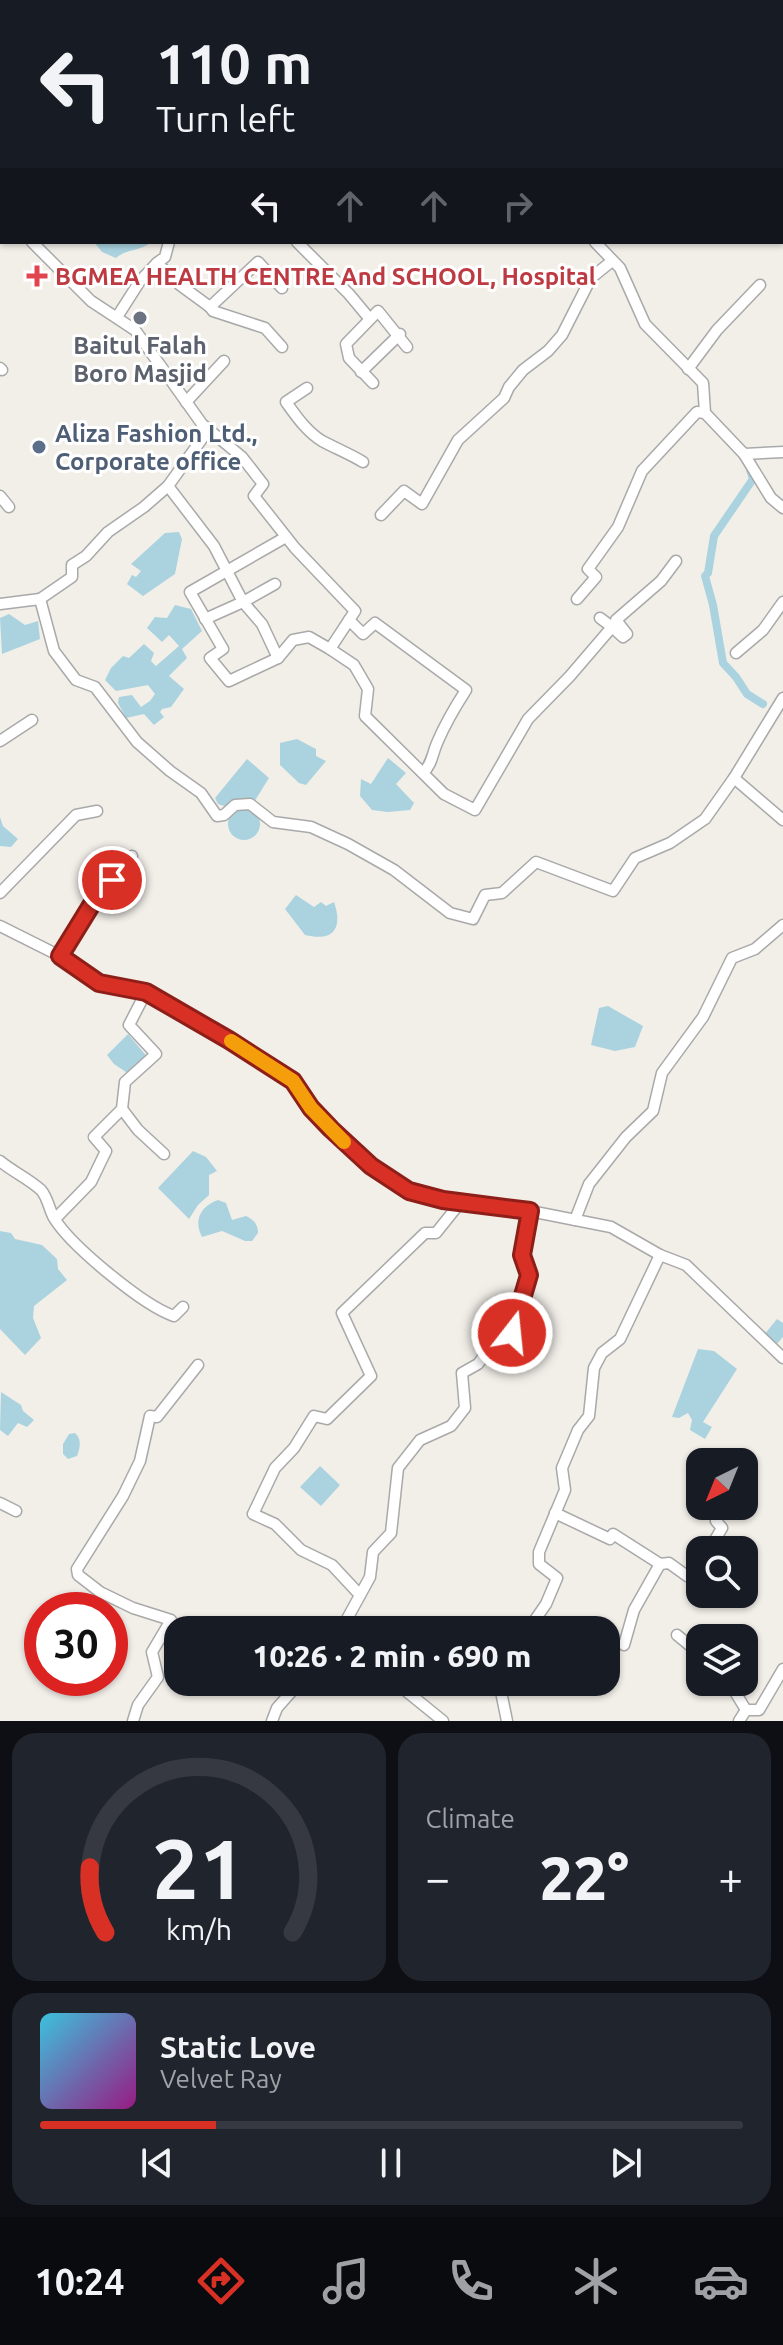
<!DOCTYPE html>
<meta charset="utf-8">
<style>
:root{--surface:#171b24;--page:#20242c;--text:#f1f3f6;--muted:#9ea1a6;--line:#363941;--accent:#d93025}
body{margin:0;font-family:Ubuntu,sans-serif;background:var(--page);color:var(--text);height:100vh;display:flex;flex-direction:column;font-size:30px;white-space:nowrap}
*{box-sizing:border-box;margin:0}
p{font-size:26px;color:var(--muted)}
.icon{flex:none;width:44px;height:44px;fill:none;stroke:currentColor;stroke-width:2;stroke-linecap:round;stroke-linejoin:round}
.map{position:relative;height:1721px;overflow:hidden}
.sheet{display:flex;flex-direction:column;gap:12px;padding:12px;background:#0d0f14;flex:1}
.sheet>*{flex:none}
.guide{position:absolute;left:0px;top:0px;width:784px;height:244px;box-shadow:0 2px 6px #0004;background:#171b24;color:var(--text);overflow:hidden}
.needle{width:52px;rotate:223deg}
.tools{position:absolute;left:686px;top:1448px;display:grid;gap:16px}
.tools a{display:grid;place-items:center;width:72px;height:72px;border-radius:16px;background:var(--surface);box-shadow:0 2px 6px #0004;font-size:40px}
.speed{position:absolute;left:24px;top:1592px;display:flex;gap:16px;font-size:40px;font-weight:700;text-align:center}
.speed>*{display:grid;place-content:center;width:104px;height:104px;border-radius:50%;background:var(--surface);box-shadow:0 2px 6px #0004;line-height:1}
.speed .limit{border:12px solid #d22;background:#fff;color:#111}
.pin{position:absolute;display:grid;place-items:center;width:68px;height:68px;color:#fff;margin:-34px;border:4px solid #fff;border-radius:50%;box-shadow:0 2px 8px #0007}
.me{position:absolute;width:88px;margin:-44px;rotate:16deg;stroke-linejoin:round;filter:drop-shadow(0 0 6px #0008)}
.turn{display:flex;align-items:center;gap:28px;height:168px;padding:0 24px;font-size:36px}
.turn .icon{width:104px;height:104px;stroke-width:2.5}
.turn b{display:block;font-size:56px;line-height:68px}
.lanes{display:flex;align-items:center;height:76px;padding:0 24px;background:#0003;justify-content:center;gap:40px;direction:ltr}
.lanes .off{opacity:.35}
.big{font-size:60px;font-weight:800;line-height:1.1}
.sheet .widget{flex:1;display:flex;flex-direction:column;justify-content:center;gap:12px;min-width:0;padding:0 28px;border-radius:24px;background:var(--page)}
.sheet .dial{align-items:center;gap:0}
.dial svg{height:208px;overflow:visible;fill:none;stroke:var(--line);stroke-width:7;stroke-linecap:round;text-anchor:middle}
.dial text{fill:var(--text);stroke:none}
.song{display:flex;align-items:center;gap:24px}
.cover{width:96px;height:96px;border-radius:12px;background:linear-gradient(135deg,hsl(190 70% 55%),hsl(310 70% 35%))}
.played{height:8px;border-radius:4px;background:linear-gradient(90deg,var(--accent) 25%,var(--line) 25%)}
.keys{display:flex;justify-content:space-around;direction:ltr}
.heat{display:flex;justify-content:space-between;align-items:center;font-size:44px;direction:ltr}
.sheet .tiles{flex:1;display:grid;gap:12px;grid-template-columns:1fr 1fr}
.widget:last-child{grid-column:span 2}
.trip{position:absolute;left:164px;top:1616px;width:456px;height:80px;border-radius:24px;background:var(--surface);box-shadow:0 2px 6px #0004;font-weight:800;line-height:80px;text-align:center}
.tabs{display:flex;height:128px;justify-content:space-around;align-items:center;background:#090b0e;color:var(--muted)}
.tabs .icon{width:56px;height:56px}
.tabs .active{color:var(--accent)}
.tabs b{font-size:36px;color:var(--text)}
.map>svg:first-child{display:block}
</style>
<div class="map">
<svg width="783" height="1721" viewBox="0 0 783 1721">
<rect width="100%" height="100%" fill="#f2efe9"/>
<polygon fill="#ffffe5" points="601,0 766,0 764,2"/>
<g fill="#aad3df">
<path d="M94,242H151C140,252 127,248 116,258L102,252Z"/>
<polygon points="179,532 182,539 175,574 143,596 127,584 132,575 136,577 141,571 131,564 165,533"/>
<polygon points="175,605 191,609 202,631 182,649 187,658 169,676 184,689 171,707 162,709 160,712 164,717 154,725 144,714 126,718 118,703 119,697 132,695 141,707 150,701 155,694 148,685 116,691 105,680 111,668 123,656 129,658 144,644 154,653 151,661 156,666 179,646 169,635 162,642 147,628 155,617 167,618"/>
<polygon points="9,614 25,625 38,621 40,639 2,654 0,618"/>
<polygon points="297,739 316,749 316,756 326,761 306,785 299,783 280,765 280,743"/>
<polygon points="388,758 406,773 396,784 414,803 410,810 388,812 372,810 360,796 361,779 371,784"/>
<path d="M247,759L269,778L254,802C242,797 237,799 227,807L218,804L215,798Z"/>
<circle cx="244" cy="824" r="16"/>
<polygon points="0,817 3,826 18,839 11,847 0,846"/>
<path d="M296,895L314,907L321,902L326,906L334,902C343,928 334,942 305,935L285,909Z"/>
<polygon points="608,1006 643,1026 635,1047 615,1051 591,1045 599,1008"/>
<polygon points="128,1034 149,1059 129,1074 114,1064 107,1055"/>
<polygon points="193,1151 206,1157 217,1171 209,1175 209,1195 198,1205 189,1219 158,1188"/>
<path d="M218,1200L226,1203L232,1220L246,1216C254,1220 258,1224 258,1233L252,1241H245L222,1231L202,1237C193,1220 201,1206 218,1200Z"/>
<polygon points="0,1231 11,1233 15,1239 42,1245 57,1259 58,1269 67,1280 34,1306 33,1318 41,1338 25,1355 0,1329"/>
<polygon points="777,1319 783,1323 783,1337 776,1345 764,1335"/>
<polygon points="698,1349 714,1351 737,1369 703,1422 712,1427 705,1439 690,1430 692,1420 688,1413 679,1418 672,1417"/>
<polygon points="1,1392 21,1405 23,1411 34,1420 27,1427 18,1423 8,1436 0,1430"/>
<path d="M75,1433C82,1439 80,1448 77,1456L68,1459L63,1454V1444L69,1434Z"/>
<polygon points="320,1466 340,1485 321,1506 300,1487"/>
<polygon points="92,1594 108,1607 106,1610 79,1610"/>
</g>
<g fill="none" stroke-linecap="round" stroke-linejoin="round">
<polyline stroke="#aad3df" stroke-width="8" points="750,470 753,479 714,536 708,573 705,576 713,605 723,663 736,677 747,694 763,704"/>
<g stroke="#a9a9a9" stroke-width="13">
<g id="minor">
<polyline points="54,0 56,2"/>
<polyline points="275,0 277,2"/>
<polyline points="0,218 2,219"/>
<polyline points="32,242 91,301 135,330 202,424 242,457 263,484 254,496 295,548 355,611 330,649 354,665 368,689 365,716 444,794 475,810 528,719 570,676 612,627 600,618"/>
<polyline points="169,242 165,257 157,263 180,285 210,307 258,262 282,288"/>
<polyline points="297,242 349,294 369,318"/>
<polyline points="595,242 620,268 645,324 703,383 705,413 744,454 783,452"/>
<polyline points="210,307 213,311 265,328 282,347"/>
<polyline points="117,317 140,281 157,263"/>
<polyline points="0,368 2,370"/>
<polyline points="688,369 717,330 760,285"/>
<polyline points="361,372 400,334"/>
<polyline points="373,383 349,358 346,344 378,311 407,347"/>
<path d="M307,388L286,402C296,416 307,432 322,441C335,448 350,454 363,462"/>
<polyline points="186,402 224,361"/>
<polyline points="744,454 771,498 783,508"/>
<polyline points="168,486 214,546 243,602 205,619"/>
<polyline points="0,496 9,507"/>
<polyline points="381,515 404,491 422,504 458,440 504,398 509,387 523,370 548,351 562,335 591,278 612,261"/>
<polyline points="286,537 190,592 223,649 210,658 229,681 278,658 293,640 309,637 330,649"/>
<polyline points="275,584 243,602 262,624 278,658"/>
<polyline points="40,599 72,577 72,565 86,556 108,532 144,507 168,486 209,429"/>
<polyline points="577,599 596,577 588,569 618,527 642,471 697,412 705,413"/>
<polyline points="0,604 40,599 54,651 76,680 95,687 137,742 170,771 201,793 217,816 224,815 235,805 250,804 273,822 311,827 348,844 394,870 450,913 473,919 485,895 502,893 536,862 613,891 635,858 670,843 705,819 734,778 783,820"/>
<path d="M349,620L363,634L375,623L466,690C455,707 445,724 437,743C432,755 432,764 423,773"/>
<polyline points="612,627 623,637 627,634 616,620 661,581 676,561"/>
<polyline points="736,653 763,630 783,602"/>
<polyline points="0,741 32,720"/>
<polyline points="734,778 783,698"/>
<polyline points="0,893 76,815 97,811"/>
<polyline points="0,926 60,956 99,983 146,992 229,1040 293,1081 311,1108 331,1129 371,1166 409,1191 443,1200 530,1211 611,1227 660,1255 686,1265 783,1358"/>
<polyline points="60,956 92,904 132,856"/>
<polyline points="122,1109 138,1130 164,1154"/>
<path d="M0,1161C13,1172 28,1178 41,1190C48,1198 49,1209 54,1218C71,1246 144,1306 174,1316L183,1307"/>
<polyline points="55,1219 91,1182 106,1151 94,1137 122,1109 125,1082 156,1054 129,1025 146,992"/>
<polyline points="575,1220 589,1184 626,1137 653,1111 662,1073 703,1017 732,958 755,949 783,925"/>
<polyline points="744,1473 749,1464"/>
<polyline points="0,1503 16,1511"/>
<polyline points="555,1513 610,1539 613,1534 660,1564 669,1563 687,1576 700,1561"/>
<polyline points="709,1550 722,1528 716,1521 724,1506"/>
<polyline points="360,1595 332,1565 301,1550 275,1524 253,1514 275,1468 294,1448 314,1416 327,1419 371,1376 342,1313 425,1233 436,1233 460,1203"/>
<polyline points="353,1630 347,1619 370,1577 373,1552 391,1533 398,1468 420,1440 451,1426 465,1408 462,1373 478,1364 498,1337 512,1333 529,1275 522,1255 530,1211"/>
<polyline points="528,1630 546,1604 557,1578 539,1564 539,1552 565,1490 562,1468 578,1430 589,1416 594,1368 602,1353 620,1339 660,1255"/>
<polyline points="677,1635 700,1654"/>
<polyline points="624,1645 634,1610 660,1564"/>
<polyline points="395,1682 443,1721"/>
<polyline points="499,1682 507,1721"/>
<polyline points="729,1682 746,1710"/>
<polyline points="133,1721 138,1705 158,1677 152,1652 171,1620 133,1608 100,1592 78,1575 77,1569 123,1496 140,1461 150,1416 157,1417 198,1365"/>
<polyline points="272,1721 277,1708 300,1682"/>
<polyline points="739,1721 746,1710 759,1710 783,1669"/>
</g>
</g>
<g stroke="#dc2a67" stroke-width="17">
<g id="highway">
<polyline points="102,2 104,0"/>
<polyline points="129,2 130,0"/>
<polyline points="0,125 2,123"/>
<polyline points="0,156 2,153"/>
</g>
</g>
<use href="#minor" stroke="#fff" stroke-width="10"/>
<use href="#highway" stroke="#e892a2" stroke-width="14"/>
</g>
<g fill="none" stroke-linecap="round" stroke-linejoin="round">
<g stroke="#8d1f18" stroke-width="20">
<polyline id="route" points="112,880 92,904 60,956 99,983 146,992 229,1040 293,1081 311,1108 331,1129 371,1166 409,1191 443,1200 530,1211 522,1255 529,1275 512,1333"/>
</g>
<use href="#route" stroke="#d93025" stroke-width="14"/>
<polyline stroke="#f59e0b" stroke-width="14" points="231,1041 293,1081 311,1108 344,1142"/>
</g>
<path fill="#e0444e" stroke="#fff" stroke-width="3" d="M33 264h8v8h8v8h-8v8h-8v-8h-8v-8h8z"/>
<circle fill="#6b7280" stroke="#fff" stroke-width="3" cx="140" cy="318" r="8"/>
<circle fill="#5c6f8a" stroke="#fff" stroke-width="3" cx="39" cy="447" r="8"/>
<g text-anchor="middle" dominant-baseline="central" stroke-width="6" stroke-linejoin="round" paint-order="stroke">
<g font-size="24" font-weight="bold" fill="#be3a42" stroke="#fff" text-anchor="start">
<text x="55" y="276">BGMEA HEALTH CENTRE And SCHOOL, Hospital</text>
</g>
<g font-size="24" font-weight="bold" fill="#5b616d" stroke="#fff">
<text x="140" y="345">Baitul Falah<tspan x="140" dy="28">Boro Masjid</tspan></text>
</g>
<g font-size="24" font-weight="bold" fill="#4e5e75" stroke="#fff" text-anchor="start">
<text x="55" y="433">Aliza Fashion Ltd.,<tspan x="55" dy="28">Corporate office</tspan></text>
</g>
</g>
</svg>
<div class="tools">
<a><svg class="needle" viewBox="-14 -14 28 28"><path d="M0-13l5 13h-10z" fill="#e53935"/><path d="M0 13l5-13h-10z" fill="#9ea1a6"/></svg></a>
<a><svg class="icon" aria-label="search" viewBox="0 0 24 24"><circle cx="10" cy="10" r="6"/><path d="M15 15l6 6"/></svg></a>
<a><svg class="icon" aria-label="layers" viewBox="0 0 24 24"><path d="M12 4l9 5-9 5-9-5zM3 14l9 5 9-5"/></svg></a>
</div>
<div class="speed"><div class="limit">30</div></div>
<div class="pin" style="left:112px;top:880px;background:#d93025"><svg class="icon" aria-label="arrive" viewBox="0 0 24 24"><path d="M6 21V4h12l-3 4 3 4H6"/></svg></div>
<svg class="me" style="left:512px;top:1333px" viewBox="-20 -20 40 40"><circle r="17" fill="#d93025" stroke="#fff" stroke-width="3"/><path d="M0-11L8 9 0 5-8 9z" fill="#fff"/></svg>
<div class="trip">10:26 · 2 min · 690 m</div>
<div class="guide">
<div class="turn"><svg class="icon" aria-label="left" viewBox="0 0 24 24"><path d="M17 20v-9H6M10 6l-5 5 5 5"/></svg><div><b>110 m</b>Turn left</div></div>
<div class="lanes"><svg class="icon" aria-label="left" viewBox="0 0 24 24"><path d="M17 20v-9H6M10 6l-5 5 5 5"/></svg><svg class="icon off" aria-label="ahead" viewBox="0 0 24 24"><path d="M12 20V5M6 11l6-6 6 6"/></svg><svg class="icon off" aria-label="ahead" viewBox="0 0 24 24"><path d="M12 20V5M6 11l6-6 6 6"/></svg><svg class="icon off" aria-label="right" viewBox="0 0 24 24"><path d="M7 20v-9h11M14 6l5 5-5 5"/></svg></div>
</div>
</div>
<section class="sheet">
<div class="tiles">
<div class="widget dial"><svg viewBox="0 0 100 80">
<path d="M14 69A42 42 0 1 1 86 69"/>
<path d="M14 69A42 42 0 0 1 8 44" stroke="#d93025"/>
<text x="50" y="56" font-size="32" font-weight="700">21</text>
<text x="50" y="72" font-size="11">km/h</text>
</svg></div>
<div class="widget"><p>Climate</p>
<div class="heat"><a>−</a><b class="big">22°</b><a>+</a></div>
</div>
<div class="widget">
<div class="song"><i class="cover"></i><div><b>Static Love</b><p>Velvet Ray</p></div></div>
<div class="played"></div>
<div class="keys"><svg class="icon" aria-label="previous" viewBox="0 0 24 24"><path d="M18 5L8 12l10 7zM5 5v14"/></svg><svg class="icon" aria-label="pause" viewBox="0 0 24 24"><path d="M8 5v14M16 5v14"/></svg><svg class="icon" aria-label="next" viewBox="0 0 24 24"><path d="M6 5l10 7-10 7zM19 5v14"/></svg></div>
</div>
</div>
</section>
<nav class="tabs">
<b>10:24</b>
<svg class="icon active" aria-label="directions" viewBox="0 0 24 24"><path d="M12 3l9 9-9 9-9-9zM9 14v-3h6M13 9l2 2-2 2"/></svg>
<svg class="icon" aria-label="music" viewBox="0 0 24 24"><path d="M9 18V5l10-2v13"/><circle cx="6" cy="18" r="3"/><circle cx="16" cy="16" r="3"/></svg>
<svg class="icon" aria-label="phone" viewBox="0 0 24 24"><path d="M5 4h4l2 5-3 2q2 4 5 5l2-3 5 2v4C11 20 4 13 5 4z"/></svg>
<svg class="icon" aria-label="climate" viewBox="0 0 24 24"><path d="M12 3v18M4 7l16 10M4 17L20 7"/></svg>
<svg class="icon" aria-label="car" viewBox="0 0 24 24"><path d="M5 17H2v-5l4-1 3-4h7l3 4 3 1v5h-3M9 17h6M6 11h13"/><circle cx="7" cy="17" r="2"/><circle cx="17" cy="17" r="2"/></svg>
</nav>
